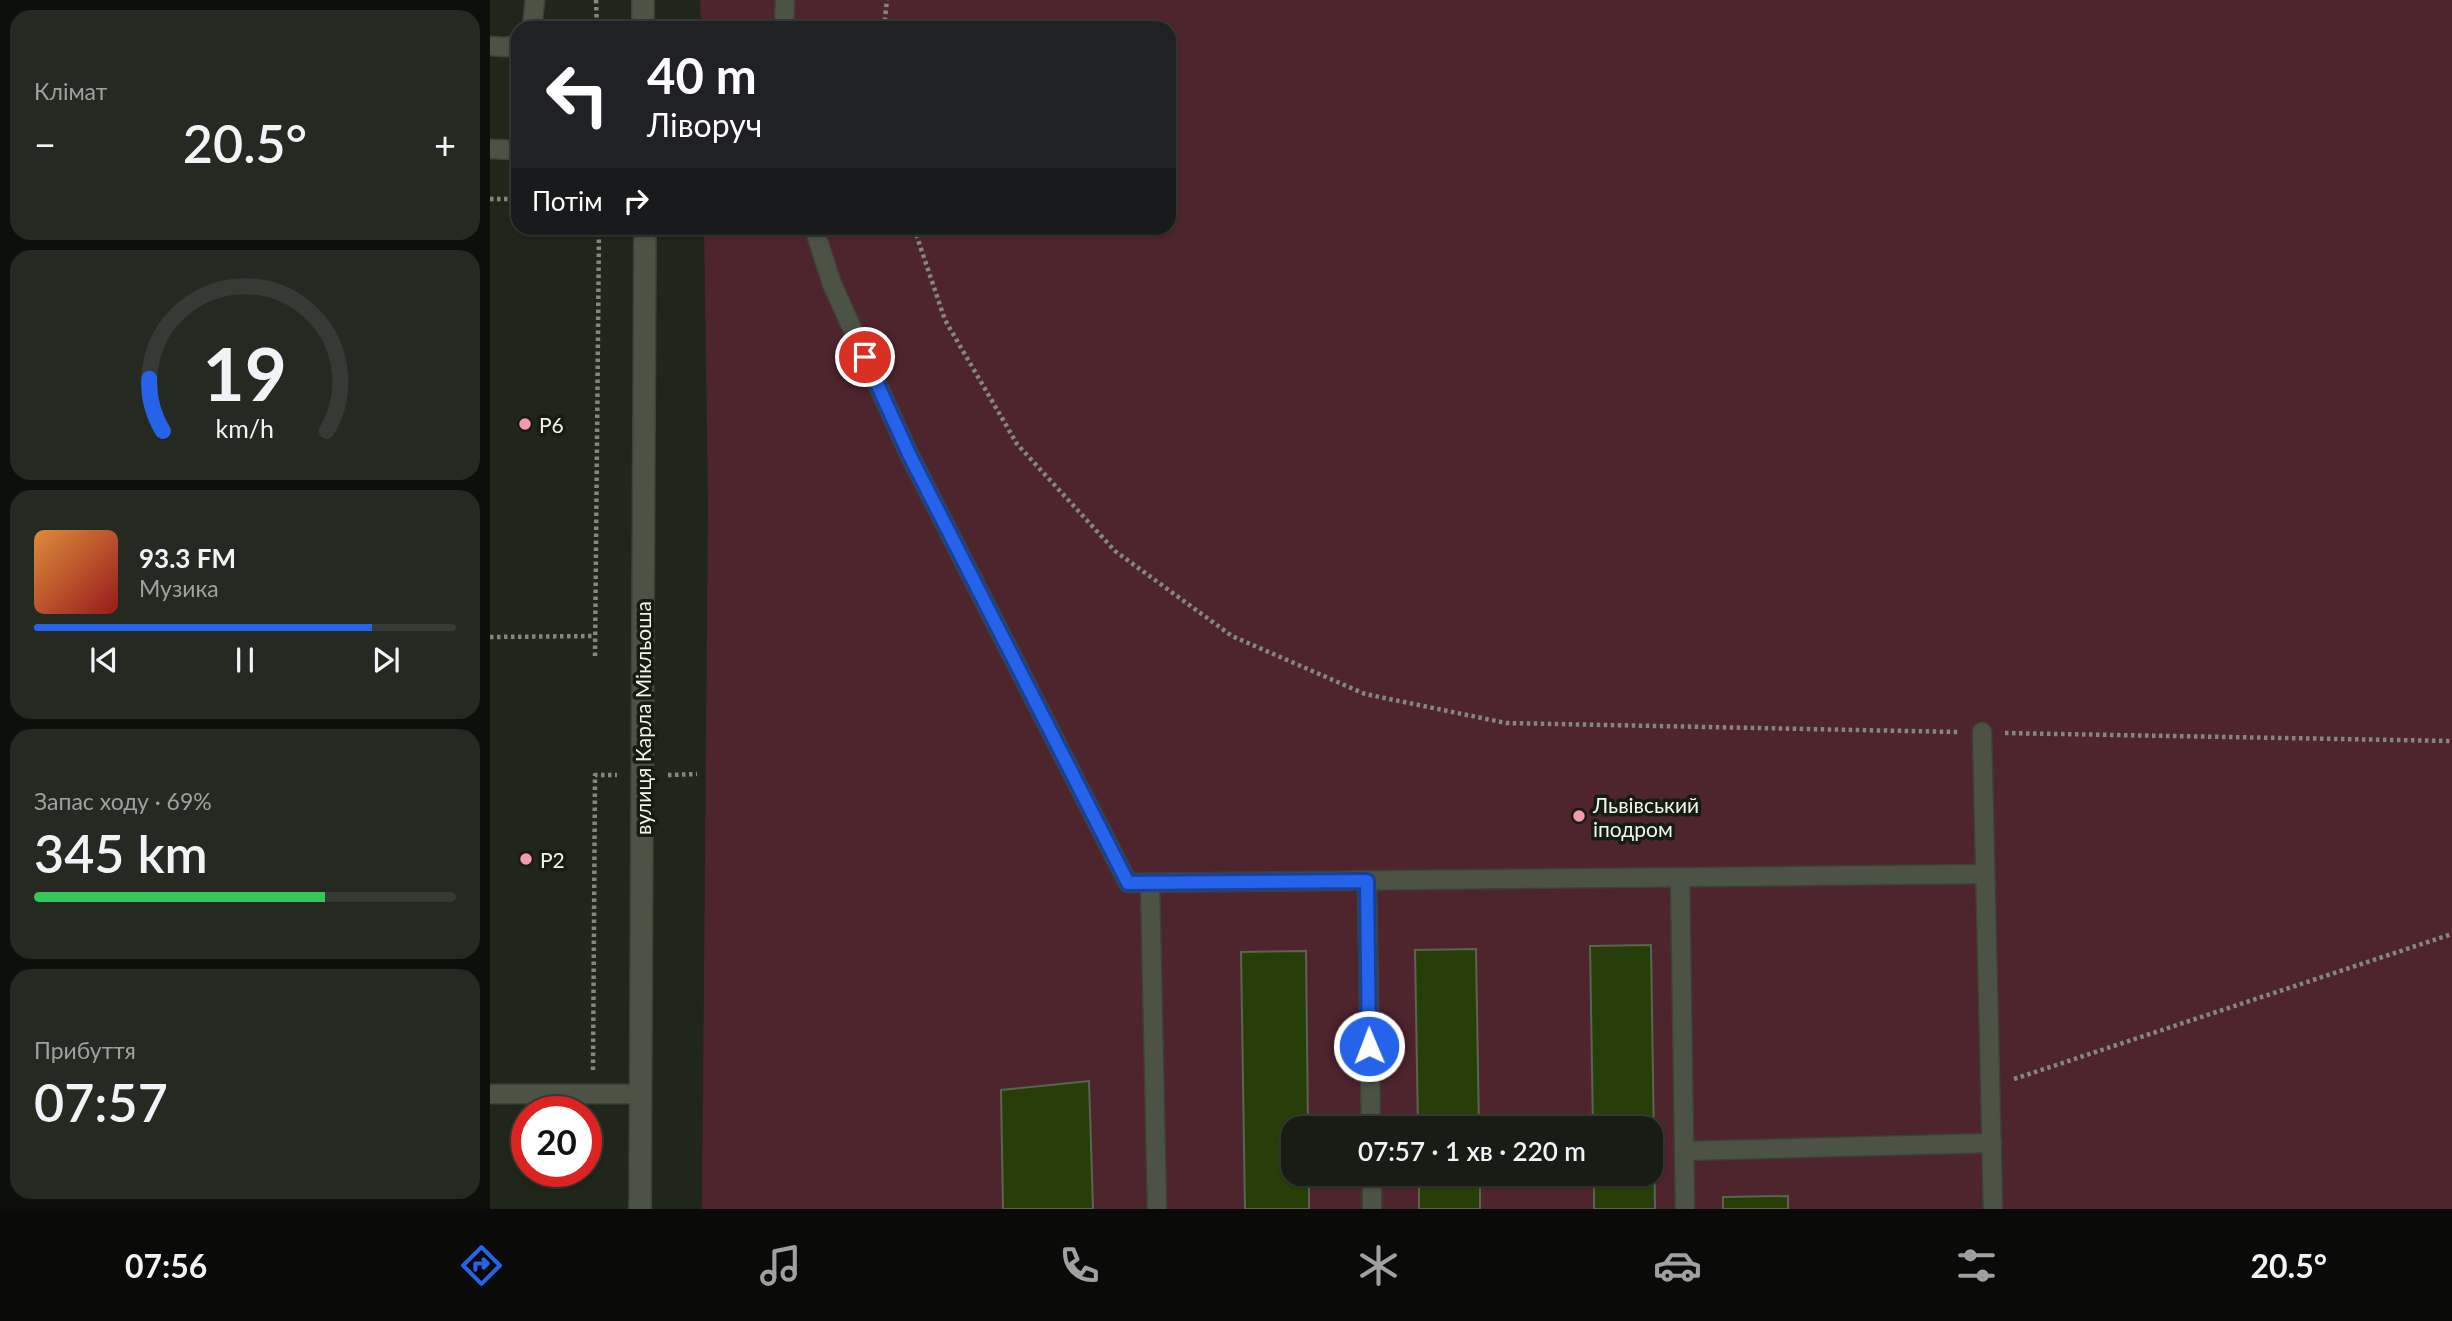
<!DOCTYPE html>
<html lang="uk">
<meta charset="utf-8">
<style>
:root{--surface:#181c14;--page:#252922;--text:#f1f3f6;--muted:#9fa1a0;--line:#363a34;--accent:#2563eb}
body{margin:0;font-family:Lato,sans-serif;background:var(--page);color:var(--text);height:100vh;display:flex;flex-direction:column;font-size:26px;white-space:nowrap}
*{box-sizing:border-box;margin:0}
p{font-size:23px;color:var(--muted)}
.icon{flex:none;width:38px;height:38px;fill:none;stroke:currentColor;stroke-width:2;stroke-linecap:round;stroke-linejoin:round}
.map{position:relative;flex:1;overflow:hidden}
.drawer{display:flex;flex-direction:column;gap:10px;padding:10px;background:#0d0f0b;width:490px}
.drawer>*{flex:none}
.banner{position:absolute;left:21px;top:21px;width:665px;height:214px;border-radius:21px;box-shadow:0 2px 5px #0004,0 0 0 2px var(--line);background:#202124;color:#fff;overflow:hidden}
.speed{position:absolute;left:21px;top:1096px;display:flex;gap:14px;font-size:35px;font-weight:700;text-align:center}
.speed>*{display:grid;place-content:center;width:91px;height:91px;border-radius:50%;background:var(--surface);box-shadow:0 2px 5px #0004,0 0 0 2px var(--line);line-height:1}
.speed .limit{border:10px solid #d22;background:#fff;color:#111}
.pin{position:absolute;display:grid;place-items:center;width:60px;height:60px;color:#fff;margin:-30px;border:4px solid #fff;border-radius:50%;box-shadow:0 2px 7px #0007}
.me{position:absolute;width:77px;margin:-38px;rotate:359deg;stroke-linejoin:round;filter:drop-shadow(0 0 5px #0008)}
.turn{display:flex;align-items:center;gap:24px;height:147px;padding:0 21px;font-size:32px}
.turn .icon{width:91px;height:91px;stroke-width:2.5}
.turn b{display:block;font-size:49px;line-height:60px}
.then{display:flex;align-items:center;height:66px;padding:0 21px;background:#0003;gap:14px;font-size:26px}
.big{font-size:52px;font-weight:600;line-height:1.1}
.drawer .widget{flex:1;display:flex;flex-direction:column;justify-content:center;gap:10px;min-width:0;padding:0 24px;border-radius:21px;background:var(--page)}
.drawer .dial{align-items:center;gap:0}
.dial svg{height:182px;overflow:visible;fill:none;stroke:var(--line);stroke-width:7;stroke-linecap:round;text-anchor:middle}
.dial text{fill:var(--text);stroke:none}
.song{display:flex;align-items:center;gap:21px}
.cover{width:84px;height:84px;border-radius:10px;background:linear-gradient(135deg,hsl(30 70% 55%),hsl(0 70% 35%))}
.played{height:7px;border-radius:4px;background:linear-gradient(90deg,var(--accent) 80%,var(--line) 80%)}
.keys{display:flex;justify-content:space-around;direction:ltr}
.heat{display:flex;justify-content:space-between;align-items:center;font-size:38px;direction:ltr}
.charge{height:10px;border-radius:5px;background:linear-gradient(90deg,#34c759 69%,var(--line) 0)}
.trip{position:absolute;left:791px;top:1116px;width:382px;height:70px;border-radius:21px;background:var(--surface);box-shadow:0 2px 5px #0004,0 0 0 2px var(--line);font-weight:600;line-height:70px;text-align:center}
.tab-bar{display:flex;height:112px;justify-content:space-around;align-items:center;background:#0a0b08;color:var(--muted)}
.tab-bar .icon{width:49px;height:49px}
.tab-bar .selected{color:var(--accent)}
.tab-bar b{font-size:32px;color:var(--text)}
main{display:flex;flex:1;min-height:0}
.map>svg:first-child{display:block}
</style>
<main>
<section class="drawer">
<div class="widget"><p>Клімат</p>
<div class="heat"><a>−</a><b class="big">20.5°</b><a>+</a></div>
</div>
<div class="widget dial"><svg viewBox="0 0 100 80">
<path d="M14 69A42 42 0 1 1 86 69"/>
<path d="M14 69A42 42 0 0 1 8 46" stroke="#2563eb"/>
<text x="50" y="56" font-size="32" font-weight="700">19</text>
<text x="50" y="72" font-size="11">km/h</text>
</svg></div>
<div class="widget">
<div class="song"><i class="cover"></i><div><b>93.3 FM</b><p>Музика</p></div></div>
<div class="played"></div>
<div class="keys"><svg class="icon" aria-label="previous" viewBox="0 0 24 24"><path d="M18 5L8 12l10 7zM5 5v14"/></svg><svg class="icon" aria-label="pause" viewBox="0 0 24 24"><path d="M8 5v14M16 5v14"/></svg><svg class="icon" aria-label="next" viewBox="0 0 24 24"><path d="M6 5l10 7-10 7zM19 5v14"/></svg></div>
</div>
<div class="widget"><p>Запас ходу · 69%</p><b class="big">345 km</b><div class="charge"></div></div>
<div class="widget"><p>Прибуття</p><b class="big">07:57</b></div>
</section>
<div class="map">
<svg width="1962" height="1209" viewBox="0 0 1962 1209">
<rect width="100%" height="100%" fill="#20261a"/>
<path fill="#4e242d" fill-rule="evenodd" d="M210,0H1962V1209H212L218,504L214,228H679V28H211ZM803,1129H1160V1174H803Z"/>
<g fill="#283e08" stroke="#5b6355" stroke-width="2">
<polygon points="1161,945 1165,1209 1104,1209 1104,1174 1160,1174 1160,1129 1103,1129 1100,946"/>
<polygon points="986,949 989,1129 928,1129 925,950"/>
<polygon points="816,951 818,1129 803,1129 803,1174 819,1174 819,1209 755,1209 751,952"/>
<polygon points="599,1081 603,1209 513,1209 511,1090"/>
<rect x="929" y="1174" width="61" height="35"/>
<polygon points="1298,1196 1298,1209 1233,1209 1233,1197"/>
</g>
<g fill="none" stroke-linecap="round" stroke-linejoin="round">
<g stroke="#3d4238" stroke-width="21">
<g id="service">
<polyline points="42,28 45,0"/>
<polyline points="294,28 295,0"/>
<polyline points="0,46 16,47 28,44"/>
<polyline points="0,149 28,150"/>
<polyline points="324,228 342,284 419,454 638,883 1495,874"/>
<polyline points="1492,732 1503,1209"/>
<polyline points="1190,877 1195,1209"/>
<polyline points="877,881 881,1129"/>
<polyline points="660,883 667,1209"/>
<polyline points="0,1094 150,1094"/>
<polyline points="1194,1151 1502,1143"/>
<polyline points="882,1174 882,1209"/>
</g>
</g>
<g stroke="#3d4238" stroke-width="24">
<g id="minor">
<polyline points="153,0 153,28"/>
<polyline points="150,1209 155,228"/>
</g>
</g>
<g stroke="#83887e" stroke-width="4.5" stroke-dasharray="3.5 3.5" stroke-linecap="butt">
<polyline points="106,0 107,28"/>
<polyline points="394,28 397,0"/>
<polyline points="0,199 28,199"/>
<polyline points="424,228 455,320 527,444 625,551 742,636 875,694 1016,723 1468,732"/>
<polyline points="0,637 105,636"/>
<polyline points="105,656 109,228"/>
<polyline points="1515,733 1962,741"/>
<polyline points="178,775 207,774"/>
<polyline points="103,1070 105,775 127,775"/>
<polyline points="1524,1079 1962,934"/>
</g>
<use href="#service" stroke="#4c5345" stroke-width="18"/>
<use href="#minor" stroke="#4c5345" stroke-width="21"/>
</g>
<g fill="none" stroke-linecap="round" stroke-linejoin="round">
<g stroke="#184099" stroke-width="18">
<polyline id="route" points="375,357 419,454 638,883 877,881 879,1046"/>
</g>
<use href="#route" stroke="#2563eb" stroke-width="12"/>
</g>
<g fill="#f39aab" stroke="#171c11" stroke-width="2.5">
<circle cx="35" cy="424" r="7"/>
<circle cx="1089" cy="816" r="7"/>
<circle cx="36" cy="859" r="7"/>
</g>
<g text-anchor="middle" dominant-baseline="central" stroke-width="7" stroke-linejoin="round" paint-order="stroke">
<g font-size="21" fill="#f1f5ed" stroke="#171c11" text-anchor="start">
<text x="49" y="424">P6</text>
<text x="1103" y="804">Львівський<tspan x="1103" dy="24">іподром</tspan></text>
<text x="50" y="859">P2</text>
</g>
<g font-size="21" fill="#f1f5ed" stroke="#171c11">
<text transform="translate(152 718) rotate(-90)">вулиця Карла Мікльоша</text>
</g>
</g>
</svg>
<div class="speed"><div class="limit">20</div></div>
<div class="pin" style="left:375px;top:357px;background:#d93025"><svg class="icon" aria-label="arrive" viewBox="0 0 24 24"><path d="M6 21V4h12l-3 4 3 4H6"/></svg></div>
<svg class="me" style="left:879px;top:1046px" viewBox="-20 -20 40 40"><circle r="17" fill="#2563eb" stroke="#fff" stroke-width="3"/><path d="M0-11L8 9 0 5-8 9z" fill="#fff"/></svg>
<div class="trip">07:57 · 1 хв · 220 m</div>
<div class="banner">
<div class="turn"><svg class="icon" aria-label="left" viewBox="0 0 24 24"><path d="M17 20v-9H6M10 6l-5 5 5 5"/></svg><div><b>40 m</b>Ліворуч</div></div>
<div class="then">Потім<svg class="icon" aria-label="right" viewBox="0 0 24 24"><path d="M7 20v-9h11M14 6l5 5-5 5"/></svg></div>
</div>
</div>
</main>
<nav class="tab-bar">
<b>07:56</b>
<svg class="icon selected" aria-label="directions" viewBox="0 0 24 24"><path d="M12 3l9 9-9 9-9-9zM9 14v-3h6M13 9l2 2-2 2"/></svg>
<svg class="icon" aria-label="music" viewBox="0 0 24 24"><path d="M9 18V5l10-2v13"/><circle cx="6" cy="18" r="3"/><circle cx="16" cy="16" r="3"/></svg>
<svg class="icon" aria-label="phone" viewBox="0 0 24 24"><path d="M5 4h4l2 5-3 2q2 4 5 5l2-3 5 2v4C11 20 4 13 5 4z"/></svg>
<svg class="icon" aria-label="climate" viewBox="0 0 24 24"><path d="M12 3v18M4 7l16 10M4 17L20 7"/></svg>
<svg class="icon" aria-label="car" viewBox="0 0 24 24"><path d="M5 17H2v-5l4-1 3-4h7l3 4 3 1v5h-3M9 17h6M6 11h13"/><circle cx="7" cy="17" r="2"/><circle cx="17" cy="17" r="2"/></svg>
<svg class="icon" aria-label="filters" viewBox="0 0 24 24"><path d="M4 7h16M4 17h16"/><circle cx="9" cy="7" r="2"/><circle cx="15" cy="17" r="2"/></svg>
<b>20.5°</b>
</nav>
